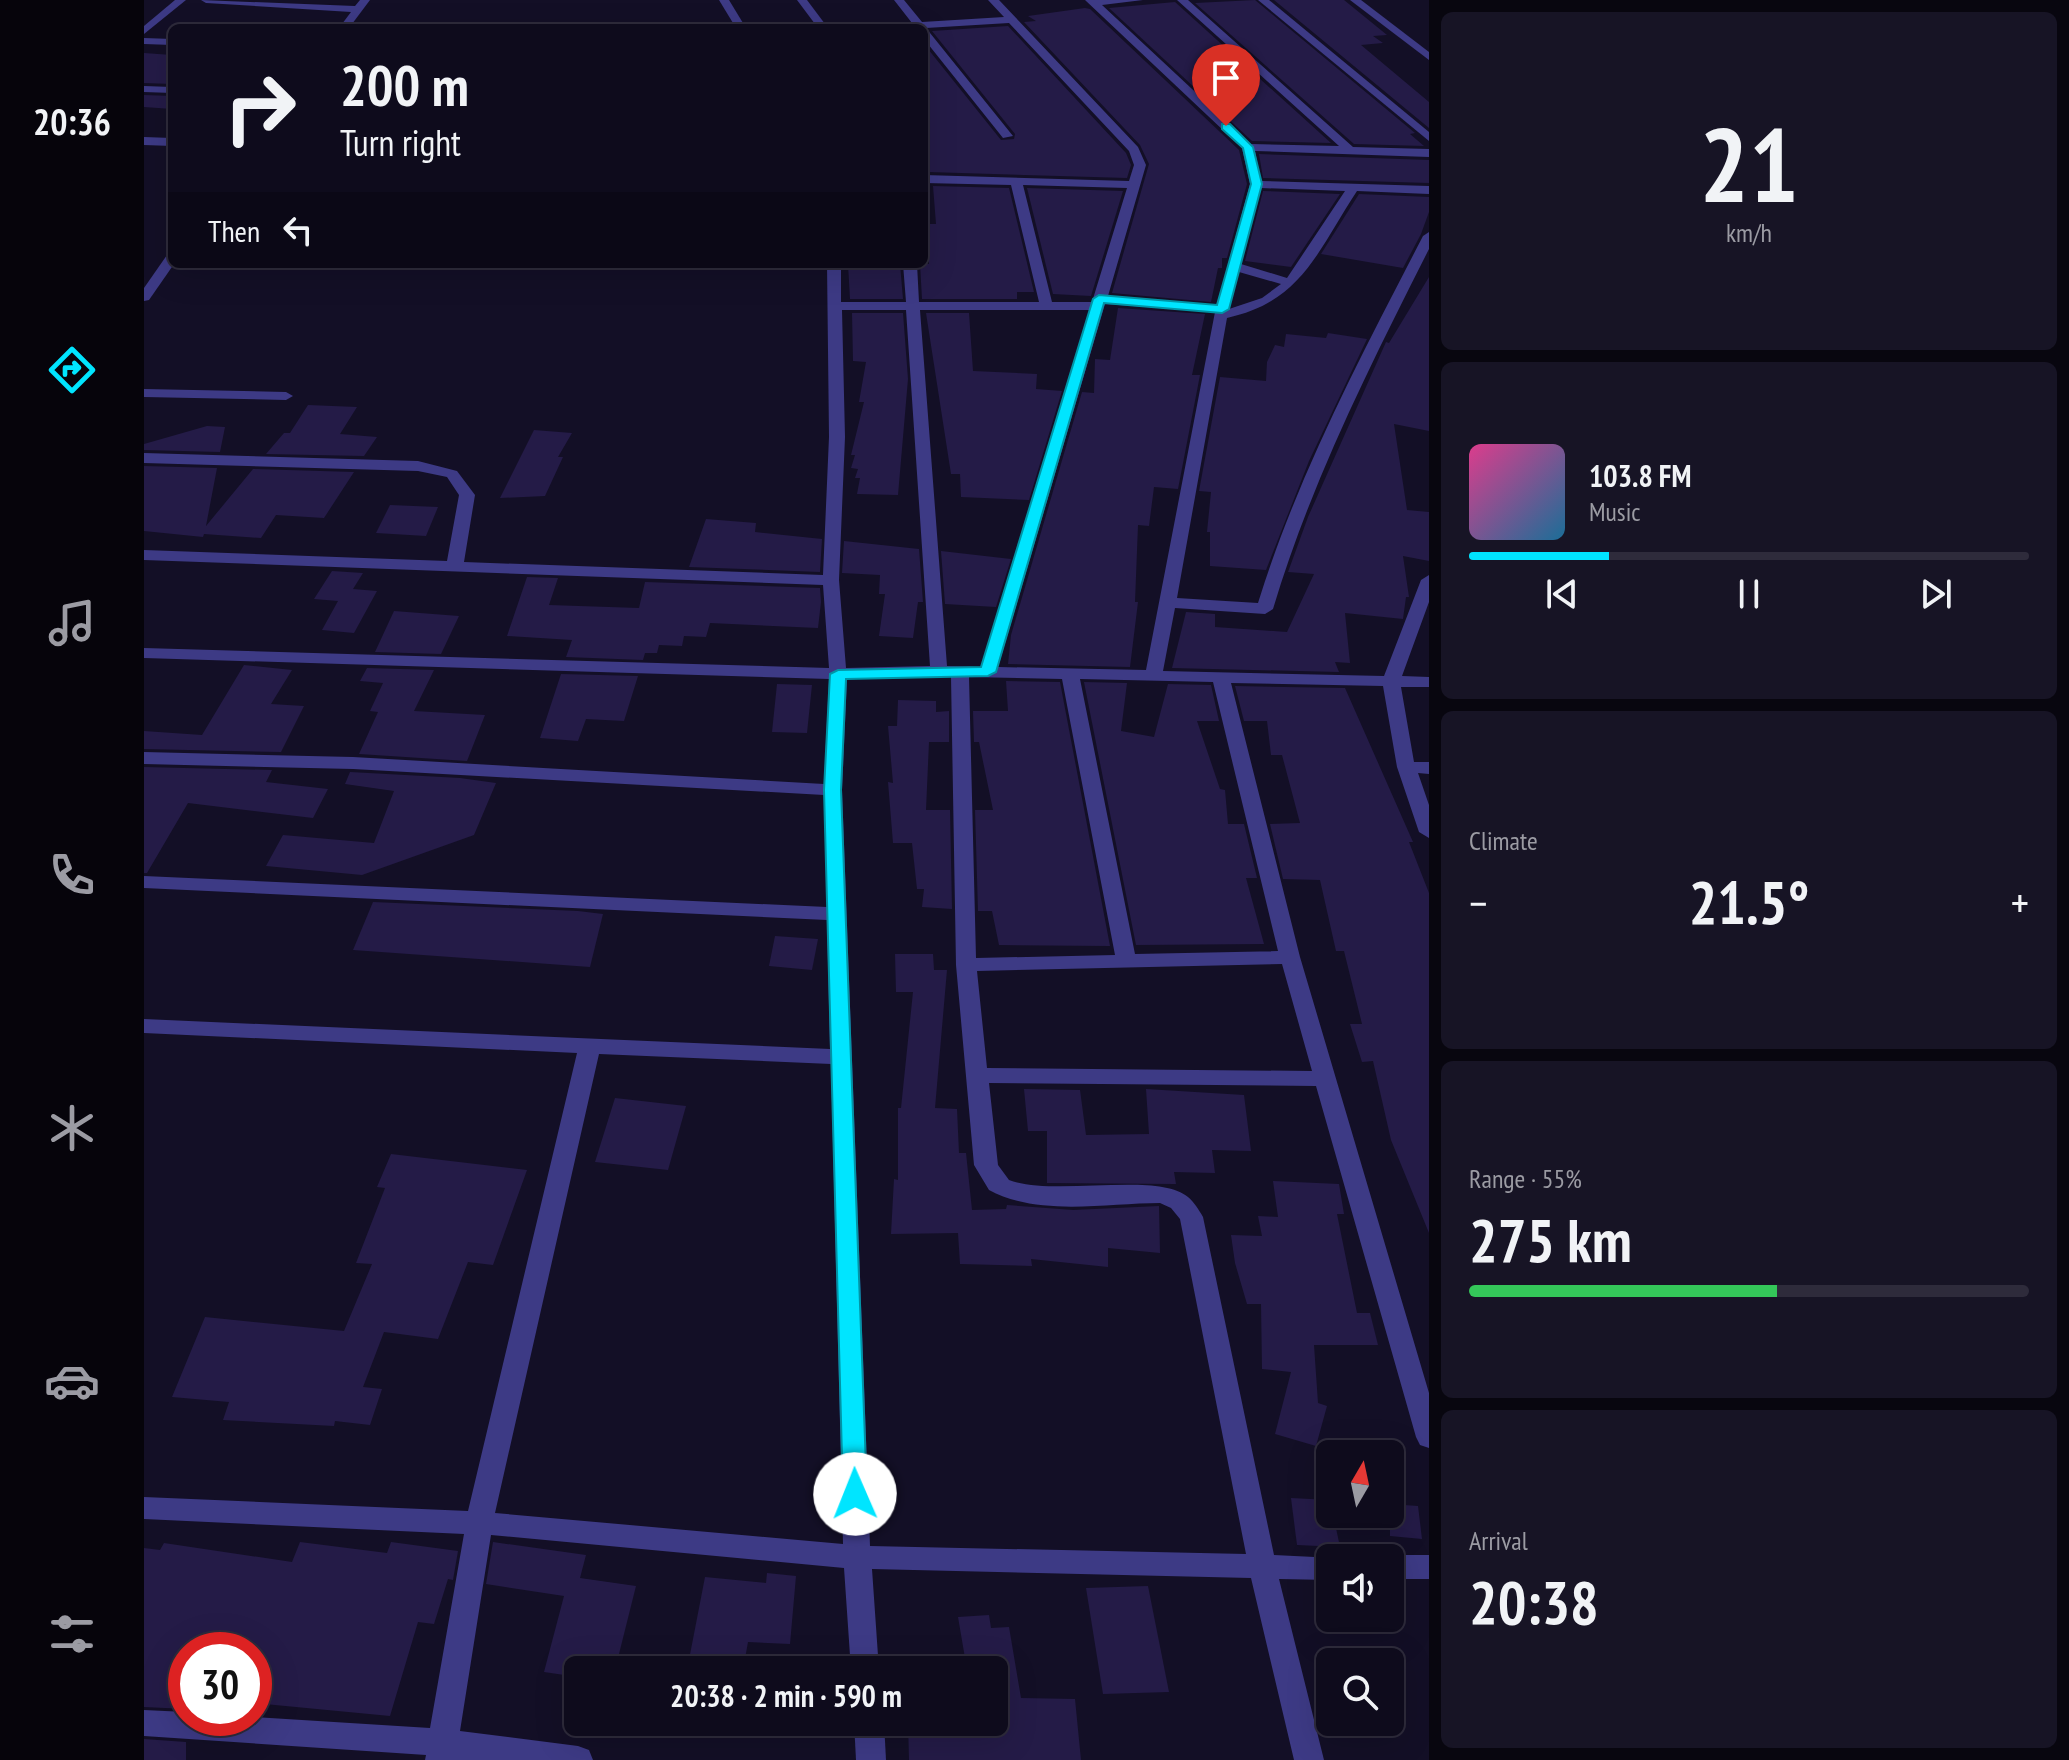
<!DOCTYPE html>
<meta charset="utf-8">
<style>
:root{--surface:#0e0b1c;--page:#171425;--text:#f1f3f6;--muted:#9b9ba3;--line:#2e2b3b;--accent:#00e5ff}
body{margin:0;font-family:"PT Sans Narrow",sans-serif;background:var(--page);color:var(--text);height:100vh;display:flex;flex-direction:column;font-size:30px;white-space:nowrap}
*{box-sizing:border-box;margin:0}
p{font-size:26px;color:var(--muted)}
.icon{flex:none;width:44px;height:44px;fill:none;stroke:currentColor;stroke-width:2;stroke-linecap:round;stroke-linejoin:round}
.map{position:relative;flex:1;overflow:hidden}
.details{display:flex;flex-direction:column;gap:12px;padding:12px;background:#08060f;width:640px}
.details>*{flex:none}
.hud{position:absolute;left:24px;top:24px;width:760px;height:244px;border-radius:12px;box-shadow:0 8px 32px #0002,0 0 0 2px var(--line);background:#0e0b1c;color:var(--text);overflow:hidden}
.needle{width:52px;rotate:9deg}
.fabs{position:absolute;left:1172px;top:1440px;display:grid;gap:16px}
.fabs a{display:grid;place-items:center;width:88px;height:88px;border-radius:12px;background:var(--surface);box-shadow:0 8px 32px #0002,0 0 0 2px var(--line);font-size:40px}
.speed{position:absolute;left:24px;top:1632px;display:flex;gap:16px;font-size:40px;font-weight:700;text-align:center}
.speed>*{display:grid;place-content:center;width:104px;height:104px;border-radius:50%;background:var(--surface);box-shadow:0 8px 32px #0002,0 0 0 2px var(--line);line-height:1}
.speed .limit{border:12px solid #d22;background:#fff;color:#111}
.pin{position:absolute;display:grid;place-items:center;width:68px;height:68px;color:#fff;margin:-82px -34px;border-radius:50% 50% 50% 0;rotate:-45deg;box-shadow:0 0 8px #0007}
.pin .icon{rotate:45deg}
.me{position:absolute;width:88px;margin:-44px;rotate:359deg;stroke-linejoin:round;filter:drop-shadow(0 0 6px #0008)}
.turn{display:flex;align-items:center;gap:28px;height:168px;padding:0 40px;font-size:36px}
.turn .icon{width:104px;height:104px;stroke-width:2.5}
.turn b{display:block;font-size:56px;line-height:68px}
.then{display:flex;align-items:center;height:76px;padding:0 40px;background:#0003;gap:16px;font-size:30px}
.big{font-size:60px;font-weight:600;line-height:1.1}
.details .card{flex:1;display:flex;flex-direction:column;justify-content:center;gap:12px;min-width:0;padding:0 28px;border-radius:12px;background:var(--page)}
.details .dial{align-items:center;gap:0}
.dial b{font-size:104px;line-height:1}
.song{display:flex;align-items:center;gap:24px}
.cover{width:96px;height:96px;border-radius:12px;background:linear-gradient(135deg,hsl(330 70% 55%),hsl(200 70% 35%))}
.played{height:8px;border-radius:4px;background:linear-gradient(90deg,var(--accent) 25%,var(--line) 25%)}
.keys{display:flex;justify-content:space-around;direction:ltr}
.heat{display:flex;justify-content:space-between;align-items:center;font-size:44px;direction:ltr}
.charge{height:12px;border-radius:6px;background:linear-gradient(90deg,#34c759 55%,var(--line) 0)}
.trip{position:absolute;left:420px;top:1656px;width:444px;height:80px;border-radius:12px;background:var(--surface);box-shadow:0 8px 32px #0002,0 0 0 2px var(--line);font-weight:600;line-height:80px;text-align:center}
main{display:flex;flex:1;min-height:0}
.tabs{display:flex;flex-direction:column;width:144px;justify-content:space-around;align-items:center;background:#06040b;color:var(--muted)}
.tabs .icon{width:56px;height:56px}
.tabs .on{color:var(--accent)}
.tabs b{font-size:36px;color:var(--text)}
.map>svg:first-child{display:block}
</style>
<main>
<nav class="tabs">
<b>20:36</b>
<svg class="icon on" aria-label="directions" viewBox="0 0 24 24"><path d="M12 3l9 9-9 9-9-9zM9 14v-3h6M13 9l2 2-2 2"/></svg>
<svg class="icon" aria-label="music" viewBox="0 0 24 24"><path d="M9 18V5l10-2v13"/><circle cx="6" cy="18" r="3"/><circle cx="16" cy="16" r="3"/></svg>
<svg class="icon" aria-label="phone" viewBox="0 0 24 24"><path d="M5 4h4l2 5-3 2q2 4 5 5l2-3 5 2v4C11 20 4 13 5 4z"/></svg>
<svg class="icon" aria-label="climate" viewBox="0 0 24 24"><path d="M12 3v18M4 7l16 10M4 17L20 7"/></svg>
<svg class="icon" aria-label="car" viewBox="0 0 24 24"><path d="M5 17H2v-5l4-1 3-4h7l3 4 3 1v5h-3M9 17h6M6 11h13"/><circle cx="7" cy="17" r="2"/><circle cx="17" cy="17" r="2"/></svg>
<svg class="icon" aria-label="filters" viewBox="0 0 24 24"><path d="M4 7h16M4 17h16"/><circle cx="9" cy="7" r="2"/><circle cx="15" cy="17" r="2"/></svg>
</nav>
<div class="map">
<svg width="1285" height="1760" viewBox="0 0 1285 1760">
<rect width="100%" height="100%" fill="#130f26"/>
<g fill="#241b47">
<polygon points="1111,0 1271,133 1266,134 1280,146 1210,144 1051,3"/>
<polygon points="1130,0 1200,0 1243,35 1229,36 1239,43 1217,45 1285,102 1285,128"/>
<polygon points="1031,2 1187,143 1108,141 965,8"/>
<polygon points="941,8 946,9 1095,150 1103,184 1083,258 1078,258 1078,268 1074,268 1067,302 968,293 1005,164 996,145 880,22 892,21 884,16"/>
<polygon points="864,26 982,153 987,165 983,178 784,172 780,166 780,44 857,140 870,139 871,134 788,31"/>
<polygon points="0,53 28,55 28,84 0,83"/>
<polygon points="0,95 28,96 28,109 0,107"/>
<polygon points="1115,154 1285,160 1285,183 1119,178"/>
<polygon points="789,186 865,188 890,292 873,292 873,299 778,299 776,264 785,264 785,224 792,224"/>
<polygon points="883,188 979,191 947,296 909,294"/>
<polygon points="1119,191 1196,194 1147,267 1101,261"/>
<polygon points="1215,194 1285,197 1285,212 1277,234 1259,268 1177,254"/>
<polygon points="704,264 756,264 759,299 706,299"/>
<polygon points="1285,277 1285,431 1250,424 1263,510 1285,512 1285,561 1259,556 1265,597 1262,597 1259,619 1201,613 1206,663 1191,662 1195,672 1028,668 1042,612 1071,614 1071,627 1143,632 1170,574 1144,572 1164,517 1242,342 1245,343"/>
<polygon points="974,308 1061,314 1048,375 1056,375 1034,489 1010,487 1005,526 994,525 991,602 994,602 986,667 864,664 867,635 938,392 950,393 951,359 966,360"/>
<polygon points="708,313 759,313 764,379 754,495 713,494 716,478 711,478 714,469 707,468 711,455 707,455 720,402 715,402 722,362 709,361"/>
<polygon points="782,313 825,313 829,371 893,374 892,389 918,391 885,500 817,497 816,474 807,474"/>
<polygon points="1184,333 1223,339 1165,461 1122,570 1066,566 1066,532 1063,532 1067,492 1055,491 1076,377 1122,381 1123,362 1131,345 1140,347 1142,334 1182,338"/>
<polygon points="164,405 213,407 196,434 233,437 220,456 122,454 140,433 146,433"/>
<polygon points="63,426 81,427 76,452 0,450 0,444"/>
<polygon points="390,430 428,433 414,457 419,457 401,496 356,498"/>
<polygon points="0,466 73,468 62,526 109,469 210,472 180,518 132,515 117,538 60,534 59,537 0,531"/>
<polygon points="246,505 294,507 282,536 232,533"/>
<polygon points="562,519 612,523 611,532 678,539 676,572 545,567"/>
<polygon points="700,541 775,549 779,602 774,602 769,638 735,636 741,594 735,594 736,575 698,573"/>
<polygon points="797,551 867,559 852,607 801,604"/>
<polygon points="188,571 219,573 209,589 233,591 210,633 178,630 194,601 170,599"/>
<polygon points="383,577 414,578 405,605 495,608 501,582 676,588 677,602 674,628 566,623 562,637 540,636 538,646 515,645 513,653 501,653 499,660 422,657 428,640 363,636"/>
<polygon points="250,611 315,616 297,654 231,652"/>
<polygon points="100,665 148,670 127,704 160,706 137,752 0,749 0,731 58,735"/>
<polygon points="223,668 290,670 270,711 341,715 323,761 215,754 234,712 226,711 239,683 216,681"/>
<polygon points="417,674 494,676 480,721 442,719 434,741 396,738"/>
<polygon points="862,681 916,682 966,946 855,945 848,911 834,911 831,810 849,810 835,742 830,742 829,711 864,711"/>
<polygon points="940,682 983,683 977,731 1010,737 1024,684 1067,685 1075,721 1053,721 1076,789 1081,790 1084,824 1100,824 1113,878 1102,878 1120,944 992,945"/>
<polygon points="633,684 668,685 663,733 628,732"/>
<polygon points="1091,686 1201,688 1269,842 1265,842 1285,893 1285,1233 1247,1140 1229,1061 1218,1062 1206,1024 1218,1024 1200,951 1192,951 1176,880 1139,879 1126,824 1156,823 1138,755 1127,755 1123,721 1100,721"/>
<polygon points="754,700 792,701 792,712 805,711 805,742 785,742 782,810 806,810 808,909 778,907 780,889 773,889 768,843 749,843 744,782 749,783 744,726 753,726"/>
<polygon points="0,767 128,770 122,782 184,789 169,818 44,803 3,873 0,873"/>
<polygon points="206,772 316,778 352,783 330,835 218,875 122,866 139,835 230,843 250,791 201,784"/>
<polygon points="229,902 434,911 459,914 446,967 209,950"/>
<polygon points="631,936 674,939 668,970 625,966"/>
<polygon points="751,954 789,954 790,970 803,970 791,1108 813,1109 815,1153 822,1153 828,1210 862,1209 863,1205 929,1210 1015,1206 1016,1253 964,1248 964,1267 887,1259 888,1266 816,1264 814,1233 747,1234 750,1179 754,1180 754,1108 757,1108 769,992 752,992"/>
<polygon points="880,1089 936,1090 942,1135 1005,1134 1002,1089 1100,1095 1107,1151 1068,1150 1071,1173 1030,1172 1032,1184 903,1183 903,1131 884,1131"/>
<polygon points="471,1098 542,1106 524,1170 451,1162"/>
<polygon points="247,1154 383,1170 349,1265 324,1262 294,1339 240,1332 219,1387 238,1389 226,1425 191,1421 190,1426 79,1420 85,1402 28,1397 61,1317 200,1331 228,1264 212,1263 241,1188 233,1187"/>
<polygon points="1129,1181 1195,1184 1200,1214 1193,1214 1213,1313 1226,1313 1234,1345 1170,1345 1174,1403 1183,1406 1172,1446 1131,1434 1147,1372 1118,1369 1117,1304 1103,1304 1091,1263 1087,1235 1118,1236 1114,1216 1134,1217"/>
<polygon points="1147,1498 1186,1500 1196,1547 1153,1545"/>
<polygon points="1246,1504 1274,1506 1278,1539 1246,1536"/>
<polygon points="156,1542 243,1553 247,1542 314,1551 309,1580 304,1579 290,1624 274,1622 246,1716 110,1703 110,1650 42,1650 42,1709 0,1707 0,1548 16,1550 20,1543 148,1562"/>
<polygon points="349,1542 442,1555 436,1578 492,1586 471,1670 434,1670 434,1677 400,1672 420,1596 342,1584"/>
<polygon points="623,1573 652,1576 646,1644 604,1642 599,1670 543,1670 561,1577 622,1583"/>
<polygon points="1004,1586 1025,1692 959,1694 942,1588"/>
<polygon points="845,1615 847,1628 865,1627 877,1698 931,1699 937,1760 765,1760 764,1722 850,1722 850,1670 804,1670 803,1658 821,1658 814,1617"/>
<polygon points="0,1739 42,1742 42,1760 0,1760"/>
</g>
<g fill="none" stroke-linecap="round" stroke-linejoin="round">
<g fill="#3d3a85" fill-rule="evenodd">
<polygon points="31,0 42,0 0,34 0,26"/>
<polygon points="57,0 211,6 216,0 226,0 208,24 233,28 195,28 207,12 62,3"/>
<polygon points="575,0 585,0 602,28 592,28"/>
<polygon points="653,0 663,0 684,28 674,28"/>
<path d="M750,0H760L778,22L860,17L844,0H855L994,147L1002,165L964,296L1073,305L1106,184L1098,148L941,0H999L958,5L1107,144L1195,146L1033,0H1044L1209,147L1285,149V157L1111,151L1117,181L1285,186V194L1213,191C1174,250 1158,302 1083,318L1033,598L1114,603C1154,474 1217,356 1279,236L1285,232V249C1226,366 1167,482 1129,609L1121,614L1031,608L1019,671L1240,676L1277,580L1285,575V602L1258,676L1285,677V687H1257L1270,762H1285V774L1274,773L1285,805V838L1275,832L1253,767L1239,686L1087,683L1156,957L1285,1393V1448L1276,1445L1272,1437L1172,1086L845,1083L854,1165L865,1180C911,1197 1014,1171 1044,1197C1050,1202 1055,1210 1059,1217L1130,1555L1191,1558H1186V1580L1135,1579L1180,1760H1150L1107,1578L728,1569L735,1670H707L700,1568L347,1535L316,1731L434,1746L445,1750L449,1760H281L282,1755L0,1736V1710L42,1712V1718L110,1717L286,1728L320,1534L0,1519V1497L324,1511L433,1053L0,1033V1019L686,1049L683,920L0,888V876L683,907L680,795L209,769L0,764V752L209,757L680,784L685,679L0,658V648L685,668L679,585L0,560V550L303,561L315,495L303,477L274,471L0,463V453L274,461L313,471L331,495L320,562L679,575L685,437L683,264H697V302H762L759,264H773L775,302H895L867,185L780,183V175L985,181L990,165L985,151L865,23L782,28L869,136L859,138L780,39V28H727L768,23ZM879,185L983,188L948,302H908ZM1117,188L1201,191L1143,278L1097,264ZM1095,272L1137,284L1118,298L1085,309ZM961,304L1071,312L1002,670L854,667ZM698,310H762L786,666L702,668L695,580L701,437ZM776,310H946L837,667L803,666ZM807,677L812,965L830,1165L845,1190C894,1217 963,1203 1016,1203L1027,1208L1036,1219L1102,1554L726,1546L698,790L703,679ZM825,677L918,679L971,955L832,958ZM936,679L1069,682L1134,951L991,954ZM1138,964L1168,1071L843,1068L833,971ZM455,1054L687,1064L699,1544L351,1513Z"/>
<polygon points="1114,0 1125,0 1285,132 1285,141"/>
<polygon points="1206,0 1217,0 1285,52 1285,60"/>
<polygon points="0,38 28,39 28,45 0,44"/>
<polygon points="0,86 28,87 28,93 0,92"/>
<polygon points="0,137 28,138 28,146 0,145"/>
<polygon points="28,254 30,264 5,300 0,301 0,288 23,255"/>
<polygon points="0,389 142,392 149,396 142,400 0,397"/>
<polygon points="1246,1555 1285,1555 1285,1579 1246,1579 1246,1558 1238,1558"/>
<polygon points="710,1722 740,1722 742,1760 712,1760"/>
</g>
</g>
<polygon fill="#00e5ff" stroke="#0095a6" stroke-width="2" points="1078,124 1086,124 1109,147 1118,184 1085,309 1078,313 960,303 852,672 844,676 702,679 697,790 723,1494 720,1501 711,1504 702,1501 699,1494 680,790 686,674 694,670 837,667 949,299 955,295 1073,305 1107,184 1099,148 1078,129"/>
</svg>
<div class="fabs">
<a><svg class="needle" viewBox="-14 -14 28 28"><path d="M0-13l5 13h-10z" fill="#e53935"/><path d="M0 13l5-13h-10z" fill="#9b9ba3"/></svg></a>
<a><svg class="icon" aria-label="sound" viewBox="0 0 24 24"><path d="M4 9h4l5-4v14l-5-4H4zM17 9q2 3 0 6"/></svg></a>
<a><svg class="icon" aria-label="search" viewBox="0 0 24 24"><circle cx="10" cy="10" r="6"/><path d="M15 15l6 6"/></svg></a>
</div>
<div class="speed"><div class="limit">30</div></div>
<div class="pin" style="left:1082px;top:126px;background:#d93025"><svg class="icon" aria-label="arrive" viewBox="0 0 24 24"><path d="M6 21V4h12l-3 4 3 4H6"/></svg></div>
<svg class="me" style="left:711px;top:1494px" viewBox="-20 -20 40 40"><circle r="19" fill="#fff"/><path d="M0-13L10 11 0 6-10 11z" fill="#00e5ff"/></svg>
<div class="trip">20:38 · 2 min · 590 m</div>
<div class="hud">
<div class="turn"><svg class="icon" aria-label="right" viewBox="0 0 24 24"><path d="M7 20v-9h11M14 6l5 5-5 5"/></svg><div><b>200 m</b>Turn right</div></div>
<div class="then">Then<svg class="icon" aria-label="left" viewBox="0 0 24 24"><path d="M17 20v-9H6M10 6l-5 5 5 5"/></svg></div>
</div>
</div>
<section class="details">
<div class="card dial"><b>21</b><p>km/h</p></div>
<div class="card">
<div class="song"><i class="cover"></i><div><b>103.8 FM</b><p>Music</p></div></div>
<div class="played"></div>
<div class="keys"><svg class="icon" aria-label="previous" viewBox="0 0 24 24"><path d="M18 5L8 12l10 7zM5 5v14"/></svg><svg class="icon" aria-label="pause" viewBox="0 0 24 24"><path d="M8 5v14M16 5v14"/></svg><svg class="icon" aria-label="next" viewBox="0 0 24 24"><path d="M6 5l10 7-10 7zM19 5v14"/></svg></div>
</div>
<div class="card"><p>Climate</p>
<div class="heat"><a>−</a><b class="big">21.5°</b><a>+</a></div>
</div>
<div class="card"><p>Range · 55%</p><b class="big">275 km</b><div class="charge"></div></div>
<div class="card"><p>Arrival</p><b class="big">20:38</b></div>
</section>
</main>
